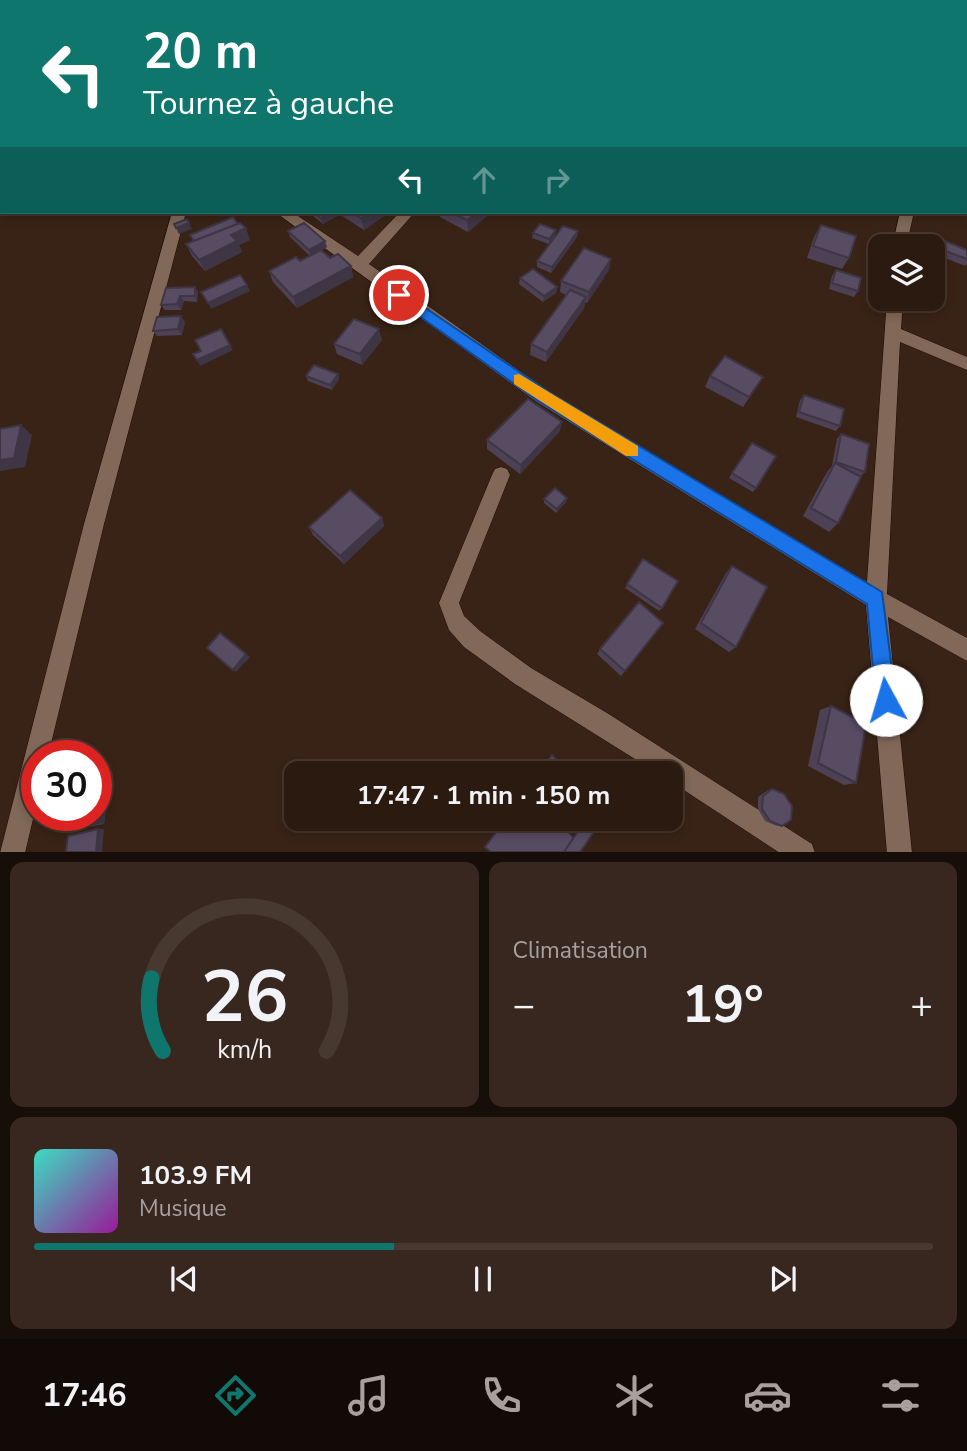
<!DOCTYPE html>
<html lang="fr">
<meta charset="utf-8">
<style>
:root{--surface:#2b1a10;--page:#37271e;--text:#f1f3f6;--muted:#a6a19f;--line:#473830;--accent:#0f766e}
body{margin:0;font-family:"Nunito Sans",sans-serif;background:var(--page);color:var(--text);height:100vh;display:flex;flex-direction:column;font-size:26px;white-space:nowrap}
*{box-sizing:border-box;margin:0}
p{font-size:23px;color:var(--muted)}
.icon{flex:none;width:38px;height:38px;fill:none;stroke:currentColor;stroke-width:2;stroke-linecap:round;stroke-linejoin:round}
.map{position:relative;height:852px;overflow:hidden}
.panel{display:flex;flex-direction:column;gap:10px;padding:10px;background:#180e09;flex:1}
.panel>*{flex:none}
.guide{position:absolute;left:0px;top:0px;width:968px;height:214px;box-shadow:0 4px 10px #0003,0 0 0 2px var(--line);background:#0f766e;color:#fff;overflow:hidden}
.buttons{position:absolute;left:868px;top:234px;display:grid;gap:14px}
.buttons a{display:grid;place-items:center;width:77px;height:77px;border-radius:14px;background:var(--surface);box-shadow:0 4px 10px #0003,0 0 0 2px var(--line);font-size:35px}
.speed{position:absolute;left:21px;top:740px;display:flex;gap:14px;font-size:35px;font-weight:700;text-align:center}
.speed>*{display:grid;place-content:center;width:91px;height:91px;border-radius:50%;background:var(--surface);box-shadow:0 4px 10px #0003,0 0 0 2px var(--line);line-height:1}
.speed .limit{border:10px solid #d22;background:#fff;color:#111}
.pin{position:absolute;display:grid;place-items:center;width:60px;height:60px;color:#fff;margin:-30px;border:4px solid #fff;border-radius:50%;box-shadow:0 2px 7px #0007}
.me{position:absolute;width:77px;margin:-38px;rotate:354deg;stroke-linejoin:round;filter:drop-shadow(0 0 5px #0008)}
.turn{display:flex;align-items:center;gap:24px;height:147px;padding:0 28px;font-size:32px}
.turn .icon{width:91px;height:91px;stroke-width:2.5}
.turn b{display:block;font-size:49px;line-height:60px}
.lanes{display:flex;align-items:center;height:66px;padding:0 28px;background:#0003;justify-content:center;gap:35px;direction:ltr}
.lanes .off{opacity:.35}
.big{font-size:52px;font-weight:700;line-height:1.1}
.panel .card{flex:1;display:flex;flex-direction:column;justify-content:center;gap:10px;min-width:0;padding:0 24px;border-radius:14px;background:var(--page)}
.panel .dial{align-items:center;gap:0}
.dial svg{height:182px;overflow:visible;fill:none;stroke:var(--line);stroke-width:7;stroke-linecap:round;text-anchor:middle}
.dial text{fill:var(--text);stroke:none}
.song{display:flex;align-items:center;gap:21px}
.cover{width:84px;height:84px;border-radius:10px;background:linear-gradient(135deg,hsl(170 70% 55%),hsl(300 70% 35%))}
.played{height:7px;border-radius:4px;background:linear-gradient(90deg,var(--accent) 40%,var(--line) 40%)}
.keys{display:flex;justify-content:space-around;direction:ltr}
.heat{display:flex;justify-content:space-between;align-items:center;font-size:38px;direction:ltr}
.panel .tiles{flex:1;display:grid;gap:10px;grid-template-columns:1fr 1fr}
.card:last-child{grid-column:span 2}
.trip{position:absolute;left:284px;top:761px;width:399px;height:70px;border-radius:14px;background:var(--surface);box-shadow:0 4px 10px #0003,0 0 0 2px var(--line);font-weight:700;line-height:70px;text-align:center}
.tab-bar{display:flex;height:112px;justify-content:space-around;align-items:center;background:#110a06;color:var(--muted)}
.tab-bar .icon{width:49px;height:49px}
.tab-bar .selected{color:var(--accent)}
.tab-bar b{font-size:32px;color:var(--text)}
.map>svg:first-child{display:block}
</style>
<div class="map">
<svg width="967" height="853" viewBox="0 0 967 853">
<rect width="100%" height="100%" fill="#392316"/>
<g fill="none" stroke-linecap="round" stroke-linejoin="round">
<g stroke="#1f0c02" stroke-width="1">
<g id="minor">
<polygon points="3,0 14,0 15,2 4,2"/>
<polygon points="330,0 340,0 329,2"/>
<polygon points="613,0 624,0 612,2"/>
<polygon points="784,0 796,0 797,2 785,2"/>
<polygon points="967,113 967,121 966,122 966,114"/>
<polygon points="172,212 186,212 104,524 48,756 37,756 37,802 25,853 0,853 84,524"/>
<polygon points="275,212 292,212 358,256 400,212 415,212 369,264 549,392 867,582 887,299 903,299 901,329 967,357 967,370 900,342 887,594 967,638 967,661 888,617 912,853 887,853 866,605 537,402"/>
<polygon points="900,212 914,212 906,247 892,247"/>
<polygon points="501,467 507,469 510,475 459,603 464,616 480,631 531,668 607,713 812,844 815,853 780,853 670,781 670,774 659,774 515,684 464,647 449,630 439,603 492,475 495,469"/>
</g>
</g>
<use href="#minor" fill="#816858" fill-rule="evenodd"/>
</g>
<g fill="#4c4155">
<polygon points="831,0 861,0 858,2 835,2"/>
<polygon points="901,0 925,0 924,2 904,2 901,1"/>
<polygon points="308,212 390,212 364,230 339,214 339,215 323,224"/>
<polygon points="440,212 487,212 487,216 468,232 440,217"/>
<polygon points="821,225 849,258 842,269 807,258 814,237"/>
<polygon points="288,231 327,247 322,250 330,258 351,266 353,277 297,308 273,282 269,271 300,261 310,256 290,237"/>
<polygon points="578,231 577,237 551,273 537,267 537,261"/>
<polygon points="533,233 555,236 549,244 532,238"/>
<polygon points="190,235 250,240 239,245 242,252 205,271 192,256 186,244 193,241"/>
<polygon points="940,239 967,250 967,264 965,266 933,253 933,249"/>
<polygon points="609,270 587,303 585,302 584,308 546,362 530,355 531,344 566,295 560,292 561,281"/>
<polygon points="836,270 858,291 854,297 829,289 832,276"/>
<polygon points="520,278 557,287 556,293 543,302 519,284"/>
<polygon points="195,287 198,293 197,302 184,301 181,310 165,310 161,305"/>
<polygon points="185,322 182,335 157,336 153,331"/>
<polygon points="382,340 362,365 337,354 334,344"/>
<polygon points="338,374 339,379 332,390 308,381 306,376"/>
<polygon points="710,376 763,377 743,407 705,387"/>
<polygon points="804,395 840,426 836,431 796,417 800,400"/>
<polygon points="560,431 520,474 487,449 487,440"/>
<polygon points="841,434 865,472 860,477 838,523 829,532 803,516 827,472 832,466 837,439"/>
<polygon points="752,443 756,488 753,492 729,478"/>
<polygon points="567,498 566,502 556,513 544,503 544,499"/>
<polygon points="382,518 384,526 344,564 313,535 309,527"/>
<polygon points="643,559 662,608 659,611 625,588"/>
<polygon points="732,566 736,647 729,652 695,629 726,573"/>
<polygon points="663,623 621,676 597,654 600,649"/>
<polygon points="831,706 856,783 844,785 808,766 820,710"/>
<polygon points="96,786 99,787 98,796 108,796 104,824 77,829 70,829 96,816"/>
<polygon points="772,789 782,826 777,826 765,821 758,809 758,797 768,790"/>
<polygon points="562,819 582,819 575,828 572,829"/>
</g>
<g fill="#3e3545">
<polygon points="333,212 339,212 339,215 323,224 321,218"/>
<polygon points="371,212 390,212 364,230 361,218"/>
<polygon points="478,212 487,212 487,216 468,232 467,220"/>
<polygon points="189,223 192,229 179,234 176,228"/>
<polygon points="246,228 250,240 239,245 242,252 205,271 199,260 198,246"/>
<polygon points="556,230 555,236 549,244 549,239"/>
<polygon points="578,231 577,237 551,273 552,267"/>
<polygon points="325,241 327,247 310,256 309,250"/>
<polygon points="611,259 609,270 587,303 589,292"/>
<polygon points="351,266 353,277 297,308 293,297"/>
<polygon points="247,285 250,291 211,309 208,303"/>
<polygon points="195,287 198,293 197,302 195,296"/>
<polygon points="557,287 556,293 543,302 544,296"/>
<polygon points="180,296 184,301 181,310 177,304"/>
<polygon points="586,297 584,308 546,362 547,352"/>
<polygon points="181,316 185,322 182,335 178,329"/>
<polygon points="379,329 382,340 362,365 360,354"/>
<polygon points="230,345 233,350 200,366 197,360"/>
<polygon points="338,374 339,379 332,390 330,385"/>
<polygon points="562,422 560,431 520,474 521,465"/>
<polygon points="21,425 32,435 25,467 0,471 0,460"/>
<polygon points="567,498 566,502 556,513 557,509"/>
<polygon points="382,518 384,526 344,564 340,556"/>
<polygon points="246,654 250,657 236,672 233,670"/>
<polygon points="96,786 99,787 98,798 96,798"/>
<polygon points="102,795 108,796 104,824 98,823"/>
<polygon points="98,829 104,829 102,852 96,852"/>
</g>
<g fill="#584c63" stroke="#3e3545" stroke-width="2">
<polygon points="0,0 2,2 2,10 0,11"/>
<polygon points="506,0 521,0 518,2 504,1"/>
<polygon points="845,0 858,0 859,1 849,2"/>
<polygon points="967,161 967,192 966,191 966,163"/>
<polygon points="313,212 333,212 321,218"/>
<polygon points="351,212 371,212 361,218"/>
<polygon points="451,212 478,212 467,220"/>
<polygon points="233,217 238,224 194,241 190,235"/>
<polygon points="187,219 189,223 176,228 174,224"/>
<polygon points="240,223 246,228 231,235 237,241 199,260 186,244"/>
<polygon points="304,223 325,241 309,250 288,231"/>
<polygon points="540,224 556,230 549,239 533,233"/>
<polygon points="821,225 856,236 849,258 813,246"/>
<polygon points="563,226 578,231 552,267 537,261"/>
<polygon points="940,239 967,250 967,259 935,247"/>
<polygon points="584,248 611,259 589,292 561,281"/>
<polygon points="321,250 330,258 338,254 351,266 293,297 269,271 296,257 300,261"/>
<polygon points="533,269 557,287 544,296 520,278"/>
<polygon points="836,270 861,278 858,291 832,283"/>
<polygon points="240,275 247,285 208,303 201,292"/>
<polygon points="195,287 195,296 180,296 177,304 161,305 166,288"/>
<polygon points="570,290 586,297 547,352 531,344"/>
<polygon points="181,316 178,329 153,331 157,317"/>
<polygon points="354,319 379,329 360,354 334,344"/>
<polygon points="221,329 230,345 197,360 193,354 201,351 195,340"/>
<polygon points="725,356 763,377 749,397 710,376"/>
<polygon points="314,365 338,374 330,385 306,376"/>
<polygon points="804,395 844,409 840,426 799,412"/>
<polygon points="528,399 562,422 521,465 487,440"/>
<polygon points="21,425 14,458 0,460 0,429"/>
<polygon points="841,434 869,444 865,472 836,462"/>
<polygon points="752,443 776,456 756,488 732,473"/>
<polygon points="835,463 861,477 838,523 811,508"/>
<polygon points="555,488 567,498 557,509 544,499"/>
<polygon points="350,490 382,518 340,556 309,527"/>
<polygon points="643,559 678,581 662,608 627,584"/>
<polygon points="732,566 767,587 736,647 701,623"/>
<polygon points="639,602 663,623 625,671 600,649"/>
<polygon points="220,633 246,654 233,670 207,648"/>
<polygon points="831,706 866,724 856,783 818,763"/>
<polygon points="552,755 571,774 539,774"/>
<polygon points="772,789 784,794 792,806 791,820 782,826 770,821 762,809 763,796"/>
<polygon points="102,795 98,823 70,829 72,816 96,816 96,796"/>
<polygon points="506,819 555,819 574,838 564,852 491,852 485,847"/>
<polygon points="566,819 582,819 575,828"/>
<polygon points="586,819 603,819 580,852 564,852"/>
<polygon points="98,829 96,852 66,852 68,836"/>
</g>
<polygon fill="#1a73e8" stroke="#114b97" stroke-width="2" points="399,290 549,392 882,592 896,700 893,708 886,711 878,708 876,700 867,604 538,401 394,298 394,291"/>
<polygon fill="#f59e0b" points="519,374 638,446 638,456 626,456 514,384 514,375"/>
</svg>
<div class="buttons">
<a><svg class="icon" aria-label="layers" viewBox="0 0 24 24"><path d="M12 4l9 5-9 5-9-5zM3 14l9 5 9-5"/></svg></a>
</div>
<div class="speed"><div class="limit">30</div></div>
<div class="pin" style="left:399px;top:295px;background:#d93025"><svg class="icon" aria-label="arrive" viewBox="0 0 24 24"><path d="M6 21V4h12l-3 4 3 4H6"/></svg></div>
<svg class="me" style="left:886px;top:700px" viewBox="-20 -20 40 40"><circle r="19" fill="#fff"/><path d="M0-13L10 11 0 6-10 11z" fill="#1a73e8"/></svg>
<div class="trip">17:47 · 1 min · 150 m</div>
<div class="guide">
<div class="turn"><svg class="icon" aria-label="left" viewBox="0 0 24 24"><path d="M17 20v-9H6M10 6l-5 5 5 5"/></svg><div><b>20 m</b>Tournez à gauche</div></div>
<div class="lanes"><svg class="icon" aria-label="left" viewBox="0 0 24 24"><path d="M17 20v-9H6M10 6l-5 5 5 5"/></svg><svg class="icon off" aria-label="ahead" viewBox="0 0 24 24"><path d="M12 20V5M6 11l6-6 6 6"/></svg><svg class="icon off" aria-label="right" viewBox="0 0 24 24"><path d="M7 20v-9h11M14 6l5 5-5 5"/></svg></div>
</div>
</div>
<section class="panel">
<div class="tiles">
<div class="card dial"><svg viewBox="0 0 100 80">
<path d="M14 69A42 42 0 1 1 86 69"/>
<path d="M14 69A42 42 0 0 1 9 37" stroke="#0f766e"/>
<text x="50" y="56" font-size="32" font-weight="700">26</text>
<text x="50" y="72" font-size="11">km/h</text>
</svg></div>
<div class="card"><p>Climatisation</p>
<div class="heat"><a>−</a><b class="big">19°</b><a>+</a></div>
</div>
<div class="card">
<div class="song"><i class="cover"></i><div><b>103.9 FM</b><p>Musique</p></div></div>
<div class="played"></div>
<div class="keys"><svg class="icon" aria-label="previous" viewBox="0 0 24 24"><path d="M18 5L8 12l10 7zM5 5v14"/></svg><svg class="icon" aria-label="pause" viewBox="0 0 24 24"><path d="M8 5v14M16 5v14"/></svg><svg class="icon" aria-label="next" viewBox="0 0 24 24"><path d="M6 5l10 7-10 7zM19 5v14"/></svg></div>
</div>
</div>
</section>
<nav class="tab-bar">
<b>17:46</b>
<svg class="icon selected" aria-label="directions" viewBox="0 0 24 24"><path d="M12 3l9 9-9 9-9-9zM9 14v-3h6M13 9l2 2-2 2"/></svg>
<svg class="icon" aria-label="music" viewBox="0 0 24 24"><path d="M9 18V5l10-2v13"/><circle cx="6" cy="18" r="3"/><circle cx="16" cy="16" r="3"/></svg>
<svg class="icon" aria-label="phone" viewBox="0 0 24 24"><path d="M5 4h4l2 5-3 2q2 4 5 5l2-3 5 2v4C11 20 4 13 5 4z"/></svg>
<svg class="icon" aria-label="climate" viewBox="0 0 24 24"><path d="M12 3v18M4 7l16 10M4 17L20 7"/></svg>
<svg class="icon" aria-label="car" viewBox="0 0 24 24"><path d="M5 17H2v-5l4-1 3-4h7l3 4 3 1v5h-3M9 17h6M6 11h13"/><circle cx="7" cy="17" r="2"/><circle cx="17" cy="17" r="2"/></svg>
<svg class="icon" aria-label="filters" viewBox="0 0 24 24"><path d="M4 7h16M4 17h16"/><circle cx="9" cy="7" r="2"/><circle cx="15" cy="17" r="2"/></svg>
</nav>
